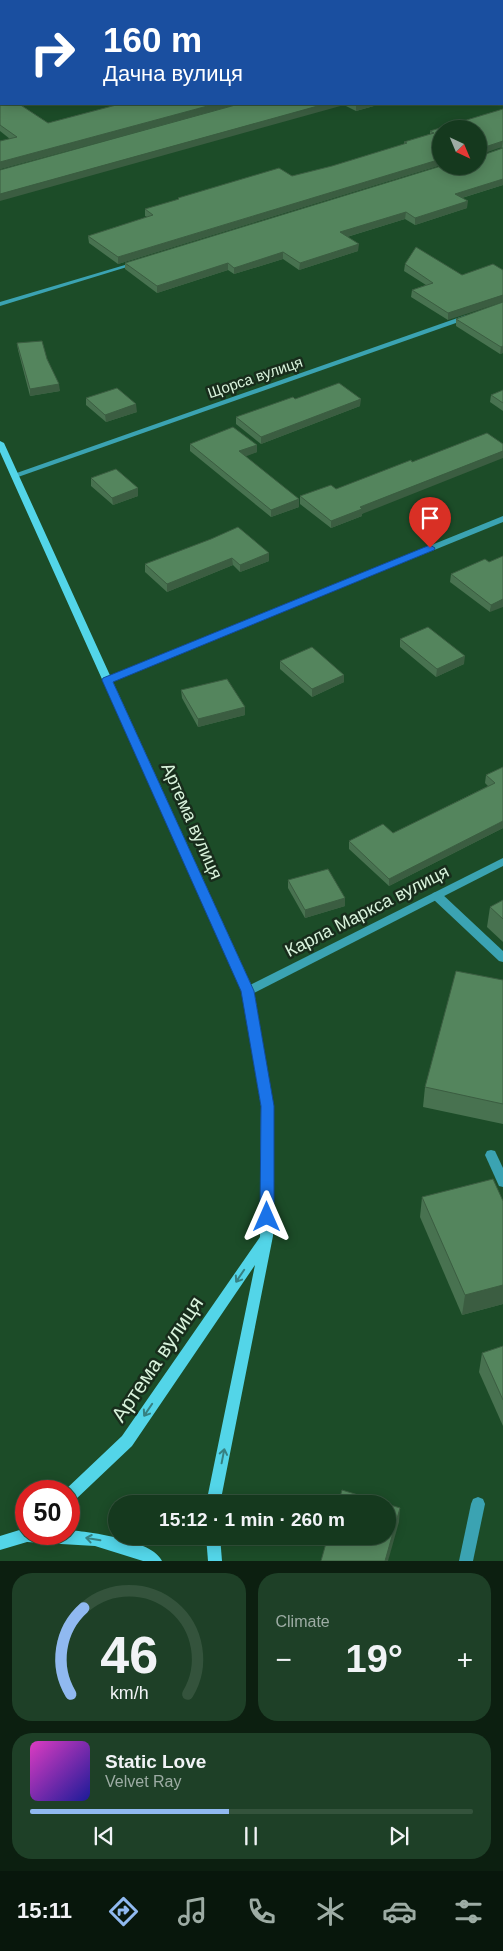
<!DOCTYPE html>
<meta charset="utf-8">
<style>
:root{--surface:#15391e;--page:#1e4027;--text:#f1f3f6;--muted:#9daca4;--line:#34533c;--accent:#90b9f0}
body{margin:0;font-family:Helvetica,sans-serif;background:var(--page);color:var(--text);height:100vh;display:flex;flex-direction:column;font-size:19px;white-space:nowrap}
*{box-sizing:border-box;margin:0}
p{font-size:16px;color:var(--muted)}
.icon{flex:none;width:28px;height:28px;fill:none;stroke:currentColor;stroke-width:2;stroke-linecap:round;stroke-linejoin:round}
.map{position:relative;height:1561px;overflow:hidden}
.details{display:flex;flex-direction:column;gap:12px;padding:12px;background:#0c1f10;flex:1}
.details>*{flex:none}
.top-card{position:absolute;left:0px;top:0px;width:504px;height:105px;box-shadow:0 2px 12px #0003,0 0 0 1px var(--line);background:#1a4fa0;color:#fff;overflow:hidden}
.needle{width:32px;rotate:136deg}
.fabs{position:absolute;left:432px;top:120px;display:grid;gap:10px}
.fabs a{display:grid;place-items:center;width:55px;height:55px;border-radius:50%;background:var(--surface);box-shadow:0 2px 12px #0003,0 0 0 1px var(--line);font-size:25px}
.speed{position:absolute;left:15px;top:1480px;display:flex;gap:10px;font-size:25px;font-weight:700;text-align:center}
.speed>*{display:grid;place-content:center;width:65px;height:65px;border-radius:50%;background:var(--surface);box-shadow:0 2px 12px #0003,0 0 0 1px var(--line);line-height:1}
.speed .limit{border:8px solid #d22;background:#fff;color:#111}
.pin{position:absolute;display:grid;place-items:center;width:42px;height:42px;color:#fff;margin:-51px -21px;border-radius:50% 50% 50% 0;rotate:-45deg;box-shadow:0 0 5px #0007}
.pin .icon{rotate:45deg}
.me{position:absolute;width:55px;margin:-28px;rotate:0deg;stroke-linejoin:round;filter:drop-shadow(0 0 4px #0008)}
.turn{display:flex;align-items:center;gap:18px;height:105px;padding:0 20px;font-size:22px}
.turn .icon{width:65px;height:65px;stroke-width:2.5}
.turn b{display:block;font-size:35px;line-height:42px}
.big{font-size:38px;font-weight:700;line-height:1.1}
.details .widget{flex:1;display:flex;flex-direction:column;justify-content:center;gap:8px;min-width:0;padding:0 18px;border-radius:20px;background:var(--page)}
.details .dial{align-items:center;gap:0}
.dial svg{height:130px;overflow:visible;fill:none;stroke:var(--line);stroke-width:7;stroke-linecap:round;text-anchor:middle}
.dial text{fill:var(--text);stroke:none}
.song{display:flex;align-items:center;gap:15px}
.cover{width:60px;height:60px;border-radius:8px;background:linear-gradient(135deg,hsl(310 70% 55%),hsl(240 70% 35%))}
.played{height:5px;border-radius:2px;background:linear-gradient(90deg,var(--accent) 45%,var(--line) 45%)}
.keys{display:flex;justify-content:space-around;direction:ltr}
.heat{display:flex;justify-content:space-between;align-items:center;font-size:28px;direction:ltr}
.details .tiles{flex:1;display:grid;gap:12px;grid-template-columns:1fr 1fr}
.widget:last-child{grid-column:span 2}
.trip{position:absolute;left:108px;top:1495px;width:288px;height:50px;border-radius:25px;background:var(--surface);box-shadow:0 2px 12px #0003,0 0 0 1px var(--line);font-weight:700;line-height:50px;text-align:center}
.dock{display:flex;height:80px;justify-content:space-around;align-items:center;background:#08170c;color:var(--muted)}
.dock .icon{width:35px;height:35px}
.dock .on{color:var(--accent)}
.dock b{font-size:22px;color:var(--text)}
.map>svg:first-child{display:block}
</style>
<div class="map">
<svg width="503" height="1561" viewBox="0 0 503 1561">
<rect width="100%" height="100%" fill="#1c4c28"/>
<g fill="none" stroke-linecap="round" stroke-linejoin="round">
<g fill="#3ba3b2" fill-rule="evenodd">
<polygon points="437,892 441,893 503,951 503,962 499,961 433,899 432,896 433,893"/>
<polygon points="491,1150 495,1151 503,1168 503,1187 499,1186 485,1155 487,1151"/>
<polygon points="478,1497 483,1499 485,1504 473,1561 459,1561 471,1504 473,1499"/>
</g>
<g fill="#3ba3b2" fill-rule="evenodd">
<polygon points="135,262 140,263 0,306 0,302"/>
<polygon points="466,315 473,317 18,477 15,477 11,475"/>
<polygon points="503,516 503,522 110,682 107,683 102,680 104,678"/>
<polygon points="503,858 503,866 252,994 244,994 242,991 244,988"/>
</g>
<g fill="#53d5e8" fill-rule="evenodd">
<rect x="0" y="56" width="1" height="4"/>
<polygon points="0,441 4,443 254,991 273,1106 273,1236 220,1504 206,1504 255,1265 132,1446 74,1501 69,1503 69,1491 64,1491 122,1436 260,1237 261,1106 242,991 0,452"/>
<path d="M26,1528V1534H69V1530C90,1532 153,1540 162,1561H143L95,1546L27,1542L0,1550V1536Z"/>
<polygon points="206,1536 220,1536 222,1561 208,1561"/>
</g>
</g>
<g fill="#487250">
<polygon points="260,0 503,0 503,31 502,1 262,1"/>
<polygon points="0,91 48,123 120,104 381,104 356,111 344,105 214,111 0,169 10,139 0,131"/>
<polygon points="503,109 503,148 441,129 441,165 118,264 89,243 88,236 147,217 145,216 145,209 178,200 178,198 292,176 332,166 404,144 404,142 430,134 430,131"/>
<polygon points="503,148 503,185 462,198 467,208 415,225 405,219 347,237 358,251 299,270 283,259 234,274 228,270 157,293 125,269 125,263 480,156"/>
<polygon points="405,264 462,275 448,320 411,297 412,290 426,285 404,271"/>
<polygon points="503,302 503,353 500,354 456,326 456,319"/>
<polygon points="17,343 47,359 60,391 30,396 18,350"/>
<polygon points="503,390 503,411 490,402 491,395"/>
<polygon points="86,398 137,412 106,422 86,405"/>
<polygon points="295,399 360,406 261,444 236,424 236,417"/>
<polygon points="190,444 257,445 257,452 245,456 299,507 271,517 190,451"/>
<polygon points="412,462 362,514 362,516 331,528 300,504 300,496 336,489"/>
<polygon points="91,478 138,488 138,496 113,505 91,486"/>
<polygon points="269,553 269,561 240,572 233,565 167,592 145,572 145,564"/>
<polygon points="503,556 490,612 450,582 451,574 489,562"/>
<polygon points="400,639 464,664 436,677 400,647"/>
<polygon points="280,661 344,682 312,697 280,669"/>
<polygon points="181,690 245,707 245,715 198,727 182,698"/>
<polygon points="503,767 503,828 389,886 349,849 349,841 393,833 488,786 485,783 486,775"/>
<polygon points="288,880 345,898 345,906 305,918 288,888"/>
<polygon points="503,900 503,942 487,927 490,907"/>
<polygon points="503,980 503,1124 423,1107 425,1087"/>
<polygon points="422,1197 503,1201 503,1304 462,1315 420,1217"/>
<polygon points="503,1346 503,1426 479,1372 482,1353"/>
</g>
<g fill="#3b5d41">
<polygon points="215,104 239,104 0,169 0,162"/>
<polygon points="325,104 344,104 344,105 0,201 0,194"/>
<polygon points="356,104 381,104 356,111"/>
<polygon points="503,141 502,147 479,155 479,149"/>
<polygon points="441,159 441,165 118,264 118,257"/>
<polygon points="503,179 503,185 455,200 455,194"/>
<polygon points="468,201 467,208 415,225 415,218"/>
<polygon points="406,212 405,219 340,239 340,232"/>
<polygon points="359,244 358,251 299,270 300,263"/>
<polygon points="283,252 283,259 234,274 234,268"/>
<polygon points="228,263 228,270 157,293 157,286"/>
<polygon points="503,295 503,302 448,320 448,313"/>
<polygon points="503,346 503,353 500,354 501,347"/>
<polygon points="59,384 60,391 30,396 30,389"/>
<polygon points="361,399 360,406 261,444 261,437"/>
<polygon points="136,404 137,412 106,422 105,415"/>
<polygon points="257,445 257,452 239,459 239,451"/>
<polygon points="503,451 503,458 362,514 362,516 331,528 331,521 360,507"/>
<polygon points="138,488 138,496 113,505 112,498"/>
<polygon points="299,499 299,507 271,517 271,510"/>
<polygon points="269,553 269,561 240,572 240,565"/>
<polygon points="232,558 233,565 167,592 167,584"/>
<polygon points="503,599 503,607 490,612 491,605"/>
<polygon points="465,656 464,664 436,677 437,669"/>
<polygon points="344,675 344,682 312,697 312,689"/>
<polygon points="245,707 245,715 198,727 198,719"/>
<polygon points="503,821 503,828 389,886 389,879"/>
<polygon points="345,898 345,906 305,918 305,910"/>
<polygon points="503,1285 503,1304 462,1315 465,1295"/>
<polygon points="400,1508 399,1522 388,1561 385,1561"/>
</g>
<g fill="#54855d" stroke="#3b5d41">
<polygon points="0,0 154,0 156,1 1,1 1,27 0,27"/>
<polygon points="271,0 503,0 503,25 502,1 273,1"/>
<polygon points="502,31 503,31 502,55"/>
<polygon points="0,91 1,92 1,104 19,104 48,123 120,104 215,104 0,162 0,141 17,137 0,125"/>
<polygon points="239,104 325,104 0,194 0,170"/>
<polygon points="503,109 503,141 479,149 479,150 479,129 441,129 441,159 118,257 88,236 153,215 145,209 179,199 178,198 279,168 292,176 332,166 407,143 404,142 434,133 430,131"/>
<polygon points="503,148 503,179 455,194 468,201 415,218 406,212 340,232 359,244 300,263 283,252 234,268 228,263 157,286 125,263 441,166 479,166 479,155 480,156"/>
<polygon points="416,247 462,275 493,264 503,270 503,295 448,313 412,290 433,283 405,264"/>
<polygon points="503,302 503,346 501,347 456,319"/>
<polygon points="42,341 47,359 59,384 30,389 17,343"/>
<polygon points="339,383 361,399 261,437 236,417 293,397 295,399"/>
<polygon points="117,388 136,404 105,415 86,398"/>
<polygon points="503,390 503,403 491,395"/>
<polygon points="233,427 257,445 239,451 299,499 271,510 190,444"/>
<polygon points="487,433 503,444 503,451 360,507 362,509 331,521 300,496 331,485 336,489 411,460 412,462"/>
<polygon points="116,469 138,488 112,498 91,478"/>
<polygon points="238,527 269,553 240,565 232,558 167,584 145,564 211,539"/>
<polygon points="503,556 503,599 491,605 451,574 485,559 489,562"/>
<polygon points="428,627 465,656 437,669 400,639"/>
<polygon points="312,647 344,675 312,689 280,661"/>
<polygon points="227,679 245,707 198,719 181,690"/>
<polygon points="503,767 503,821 389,879 349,841 383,824 393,833 495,783 486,775"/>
<polygon points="328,869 345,898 305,910 288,880"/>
<polygon points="503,900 503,919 490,907"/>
<polygon points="456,971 503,980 503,1104 425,1087"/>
<polygon points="493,1179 503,1201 503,1285 465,1295 422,1197"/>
<polygon points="503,1346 503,1400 482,1353"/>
<polygon points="342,1490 400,1508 385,1561 321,1561 328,1536 386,1536 386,1504 338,1504"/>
</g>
<defs><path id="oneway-shaft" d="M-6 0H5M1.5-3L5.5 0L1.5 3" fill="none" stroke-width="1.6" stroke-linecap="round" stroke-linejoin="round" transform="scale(1.25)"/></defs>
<g stroke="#368182">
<use href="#oneway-shaft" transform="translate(240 1276) rotate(124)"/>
<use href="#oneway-shaft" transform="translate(148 1410) rotate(124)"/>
<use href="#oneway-shaft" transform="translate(223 1456) rotate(-79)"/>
<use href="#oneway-shaft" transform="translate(93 1539) rotate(-171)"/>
</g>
<polygon fill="#1a73e8" stroke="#114b97" points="430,545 435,548 434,550 113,682 254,991 274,1106 274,1217 272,1222 267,1223 262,1222 260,1217 261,1106 241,991 102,680 103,678"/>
<g text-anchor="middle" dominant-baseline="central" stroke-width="5" stroke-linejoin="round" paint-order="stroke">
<g font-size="15" fill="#d9f3dc" stroke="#182d1c">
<text transform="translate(255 377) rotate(-19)">Щорса вулиця</text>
</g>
<g font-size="18" fill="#d9f3dc" stroke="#182d1c">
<text transform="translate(192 821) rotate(66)">Артема вулиця</text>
<text transform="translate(367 911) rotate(-27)">Карла Маркса вулиця</text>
</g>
<g font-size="21" fill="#d9f3dc" stroke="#182d1c">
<text transform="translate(157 1359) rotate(-56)">Артема вулиця</text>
</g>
</g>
</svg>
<div class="fabs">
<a><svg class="needle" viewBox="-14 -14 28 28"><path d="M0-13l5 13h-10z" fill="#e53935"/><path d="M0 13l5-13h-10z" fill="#9daca4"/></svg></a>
</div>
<div class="speed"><div class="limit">50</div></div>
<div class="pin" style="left:430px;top:548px;background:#d93025"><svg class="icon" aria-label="arrive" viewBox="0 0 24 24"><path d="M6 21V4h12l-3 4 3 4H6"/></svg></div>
<svg class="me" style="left:267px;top:1217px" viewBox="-20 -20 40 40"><path d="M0-17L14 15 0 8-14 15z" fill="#1a73e8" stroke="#fff" stroke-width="4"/></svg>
<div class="trip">15:12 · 1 min · 260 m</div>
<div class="top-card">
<div class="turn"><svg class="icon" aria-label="right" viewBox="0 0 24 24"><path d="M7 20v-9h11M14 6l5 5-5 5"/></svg><div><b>160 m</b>Дачна вулиця</div></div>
</div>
</div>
<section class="details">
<div class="tiles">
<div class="widget dial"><svg viewBox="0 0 100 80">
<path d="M14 69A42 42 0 1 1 86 69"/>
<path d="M14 69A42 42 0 0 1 22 16" stroke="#90b9f0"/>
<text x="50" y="56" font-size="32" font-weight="700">46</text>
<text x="50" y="72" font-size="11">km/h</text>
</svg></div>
<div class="widget"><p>Climate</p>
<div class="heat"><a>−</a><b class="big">19°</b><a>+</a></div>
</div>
<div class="widget">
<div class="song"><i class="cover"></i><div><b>Static Love</b><p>Velvet Ray</p></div></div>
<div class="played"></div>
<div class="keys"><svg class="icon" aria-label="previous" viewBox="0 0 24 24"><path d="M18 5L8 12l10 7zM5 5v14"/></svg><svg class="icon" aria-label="pause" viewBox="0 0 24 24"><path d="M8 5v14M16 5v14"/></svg><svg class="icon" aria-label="next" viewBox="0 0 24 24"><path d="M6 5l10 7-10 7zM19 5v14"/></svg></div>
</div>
</div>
</section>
<nav class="dock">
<b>15:11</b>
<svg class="icon on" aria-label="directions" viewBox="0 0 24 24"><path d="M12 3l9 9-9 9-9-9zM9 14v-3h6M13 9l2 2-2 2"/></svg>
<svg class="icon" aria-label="music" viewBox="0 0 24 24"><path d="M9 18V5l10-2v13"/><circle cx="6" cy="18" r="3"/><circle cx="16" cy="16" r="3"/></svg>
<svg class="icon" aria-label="phone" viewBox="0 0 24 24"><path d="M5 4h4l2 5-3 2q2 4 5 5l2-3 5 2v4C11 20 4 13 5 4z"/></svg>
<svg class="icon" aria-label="climate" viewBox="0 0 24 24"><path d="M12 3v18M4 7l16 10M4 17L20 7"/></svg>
<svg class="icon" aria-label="car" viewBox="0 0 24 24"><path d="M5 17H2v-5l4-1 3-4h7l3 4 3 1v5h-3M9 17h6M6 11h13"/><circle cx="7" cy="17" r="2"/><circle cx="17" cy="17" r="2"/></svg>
<svg class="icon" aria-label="filters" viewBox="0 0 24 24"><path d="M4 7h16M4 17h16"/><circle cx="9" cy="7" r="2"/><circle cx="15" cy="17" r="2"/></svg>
</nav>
